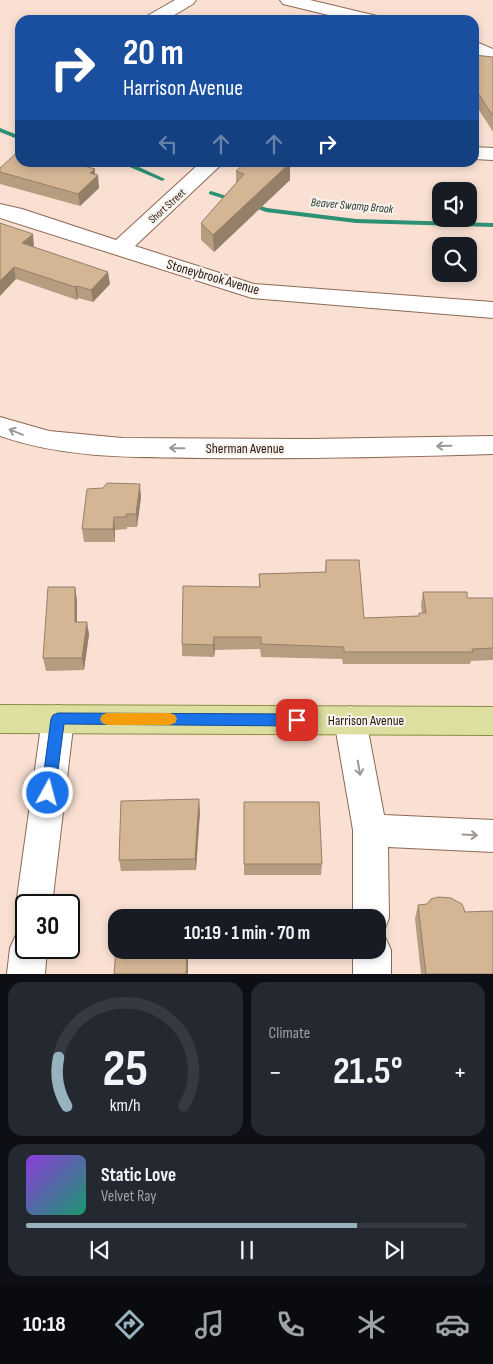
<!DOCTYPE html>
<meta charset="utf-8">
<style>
:root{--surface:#171b24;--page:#242831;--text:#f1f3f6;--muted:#9ea1a6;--line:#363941;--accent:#97b2bf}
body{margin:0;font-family:"Sofia Sans Condensed",sans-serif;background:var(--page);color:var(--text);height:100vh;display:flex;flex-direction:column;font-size:19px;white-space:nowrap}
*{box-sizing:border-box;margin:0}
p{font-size:16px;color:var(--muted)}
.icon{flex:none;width:28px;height:28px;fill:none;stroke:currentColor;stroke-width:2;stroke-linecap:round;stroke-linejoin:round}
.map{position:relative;height:974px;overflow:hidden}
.details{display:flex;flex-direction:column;gap:8px;padding:8px;background:#0d0f14;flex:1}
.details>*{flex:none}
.guide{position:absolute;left:15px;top:15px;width:464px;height:152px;border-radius:15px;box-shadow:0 2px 8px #0003;background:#1a4fa0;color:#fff;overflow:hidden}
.fabs{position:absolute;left:432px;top:182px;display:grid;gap:10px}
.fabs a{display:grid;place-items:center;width:45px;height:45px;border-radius:10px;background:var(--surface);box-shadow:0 2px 8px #0003;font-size:25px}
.speed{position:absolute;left:15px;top:894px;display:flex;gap:10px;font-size:25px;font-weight:700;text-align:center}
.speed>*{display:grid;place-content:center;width:65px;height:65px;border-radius:50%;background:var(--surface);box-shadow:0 2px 8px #0003;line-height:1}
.speed .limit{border:2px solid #111;border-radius:8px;background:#fff;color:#111}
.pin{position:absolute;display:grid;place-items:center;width:42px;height:42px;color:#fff;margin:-21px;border-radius:10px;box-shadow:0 2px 8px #0006}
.me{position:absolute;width:55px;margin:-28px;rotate:7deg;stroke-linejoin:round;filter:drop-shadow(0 0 4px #0008)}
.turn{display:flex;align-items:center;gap:18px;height:105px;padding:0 25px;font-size:22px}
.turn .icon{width:65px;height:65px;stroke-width:2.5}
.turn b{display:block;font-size:35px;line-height:42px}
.lanes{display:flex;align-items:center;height:48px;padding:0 25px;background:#0003;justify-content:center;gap:25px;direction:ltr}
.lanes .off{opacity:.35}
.big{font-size:38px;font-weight:700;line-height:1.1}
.details .card{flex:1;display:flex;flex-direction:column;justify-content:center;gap:8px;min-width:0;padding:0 18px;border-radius:15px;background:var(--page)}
.details .dial{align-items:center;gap:0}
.dial svg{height:130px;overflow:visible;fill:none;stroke:var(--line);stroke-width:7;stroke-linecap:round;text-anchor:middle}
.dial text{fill:var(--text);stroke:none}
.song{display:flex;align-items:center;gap:15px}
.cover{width:60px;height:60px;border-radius:8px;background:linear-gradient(135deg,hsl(270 70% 55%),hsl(160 70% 35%))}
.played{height:5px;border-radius:2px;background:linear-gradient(90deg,var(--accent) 75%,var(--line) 75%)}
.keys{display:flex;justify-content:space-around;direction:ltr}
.heat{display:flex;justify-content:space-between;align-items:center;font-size:28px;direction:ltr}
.details .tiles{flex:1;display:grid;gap:8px;grid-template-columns:1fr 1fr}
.card:last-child{grid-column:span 2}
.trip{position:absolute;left:108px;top:909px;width:278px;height:50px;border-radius:15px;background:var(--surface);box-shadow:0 2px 8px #0003;font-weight:700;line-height:50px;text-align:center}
.tabs{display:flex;height:80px;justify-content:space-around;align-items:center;background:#090b0e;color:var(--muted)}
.tabs .icon{width:35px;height:35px}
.tabs .selected{color:var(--accent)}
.tabs b{font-size:22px;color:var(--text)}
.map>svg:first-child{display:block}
</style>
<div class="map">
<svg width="493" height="974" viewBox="0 0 493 974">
<rect width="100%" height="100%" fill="#f9e0d2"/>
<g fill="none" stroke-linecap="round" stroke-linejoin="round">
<g fill="#2d9173" fill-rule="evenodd">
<polygon points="0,128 20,136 20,140 0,132"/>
<polygon points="118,162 128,162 165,179 162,181 160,180"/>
<polygon points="211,191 236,199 237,200 234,202 209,194 209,192"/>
<polygon points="249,202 267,208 356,219 493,223 493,227 356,223 266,212 247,205 246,204"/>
</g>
<g stroke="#8d6853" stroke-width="2">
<g id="minor">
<polygon points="175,0 196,0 193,4 166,20 144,20 147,16"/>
<polygon points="280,0 310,0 377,16 380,20 349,20 283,4"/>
<polygon points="474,41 493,49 493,62 474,53"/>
<polygon points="474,147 493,148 493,160 474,159"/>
<polygon points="201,162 224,162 135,246 254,284 493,302 493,318 252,298 0,218 0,204 22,209 116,240"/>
<path d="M0,417L49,431L122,438L309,439L493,436V454C396,457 299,459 202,458C133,457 66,459 0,436Z"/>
<polygon points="58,705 69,709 74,719 52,905 26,905 26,919 21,917 16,905 42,719 47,709"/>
<polygon points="350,706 361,710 366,720 384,815 493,820 493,852 388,847 389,918 384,931 377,933 385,937 391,950 391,974 353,974 353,950 376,950 376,918 353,918 353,830 334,720 339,710"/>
<polygon points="26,931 26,948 47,948 45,974 7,974 10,948 16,935"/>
</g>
</g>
<g stroke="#8f8b44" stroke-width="2">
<polygon id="major" points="0,705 493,707 493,735 0,733"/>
</g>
<use href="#minor" fill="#fff" fill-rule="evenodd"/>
<use href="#major" fill="#dddfa0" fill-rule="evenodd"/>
</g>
<g fill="#b69d80">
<polygon points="474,55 493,57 493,132 474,102"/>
<polygon points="0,168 95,169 95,174 99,188 80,206 0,184"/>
<polygon points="236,171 290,180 214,252 201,240 201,223 236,183"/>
<polygon points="0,223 34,246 34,247 110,284 93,302 78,298 77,300 16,279"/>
<polygon points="141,497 137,527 127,527 127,529 115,530 115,542 84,542 82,529"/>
<polygon points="326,560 364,618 419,616 419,613 422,613 421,605 423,592 467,598 493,598 493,660 471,661 470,664 343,664 342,659 261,657 260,649 215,650 214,657 182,656 182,644 259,587 259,574 325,572"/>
<polygon points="77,600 77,622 89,634 84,670 46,671 43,658"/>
<polygon points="244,802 322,864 321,875 244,875"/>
<polygon points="200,811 196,870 121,871 119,860"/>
<polygon points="418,905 465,912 493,974 421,974 415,919"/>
</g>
<g fill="#947f68">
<polygon points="290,163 290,180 214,252 213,235"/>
<polygon points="95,169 95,177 98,175 99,188 80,206 78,194 90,173"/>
<polygon points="33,234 34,246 24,256 22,243"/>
<polygon points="14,267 16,279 0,296 0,281"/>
<polygon points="108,272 110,284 93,302 91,290"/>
<polygon points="77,286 78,298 77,300 75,287"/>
<polygon points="140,484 141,497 137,527 136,514"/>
<polygon points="114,517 115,530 115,542 113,529"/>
<polygon points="75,587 77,600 77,634 75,622"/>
<polygon points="87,622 89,634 84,670 82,658"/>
<polygon points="214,637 215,650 214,657 213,645"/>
<polygon points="199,799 200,811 196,870 195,859"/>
<polygon points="187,950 188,950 188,974 186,974"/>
</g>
<g fill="#d4b695" stroke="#947f68">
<polygon points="474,55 493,57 493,116 474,87"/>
<polygon points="20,150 20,162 69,162 95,169 90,173 98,175 78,194 0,172 0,168"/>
<polygon points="246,162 290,163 213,235 201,223 244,174 236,171"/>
<polygon points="0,223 33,234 22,243 108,272 91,290 77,286 75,287 14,267 0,281"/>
<polygon points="107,483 140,484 136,514 126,514 126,517 114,517 113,529 82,529 87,489 103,488"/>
<polygon points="326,560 359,560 364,618 419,616 419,613 426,613 423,592 467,592 467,598 493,598 493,648 472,649 473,652 344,652 344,647 261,644 261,637 214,637 213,645 182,644 183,586 260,587 259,574 326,572"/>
<polygon points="48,587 75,587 75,622 87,622 82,658 43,658"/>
<polygon points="199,799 195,859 119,860 121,801"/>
<polygon points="244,802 319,802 322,864 244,864"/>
<polygon points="438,897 451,898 462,904 465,912 493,911 493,974 426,974 418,905 427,904 431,899"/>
<polygon points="116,950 187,950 186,974 114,974"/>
</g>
<defs><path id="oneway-shaft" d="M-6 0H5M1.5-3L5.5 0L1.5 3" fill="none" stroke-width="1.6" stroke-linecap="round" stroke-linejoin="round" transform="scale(1.25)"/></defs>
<g stroke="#9e9894">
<use href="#oneway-shaft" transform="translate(16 432) rotate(-158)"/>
<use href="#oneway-shaft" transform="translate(444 446) rotate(179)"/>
<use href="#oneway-shaft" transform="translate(177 448) rotate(-179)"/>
<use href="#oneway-shaft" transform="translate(359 768) rotate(80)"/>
<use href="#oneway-shaft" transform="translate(470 835) rotate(3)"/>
</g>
<polygon fill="#1a73e8" stroke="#114b97" points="58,713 297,714 302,716 304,720 302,724 297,726 64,724 55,793 53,798 48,799 43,798 41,793 51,719 53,715"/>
<polygon fill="#f59e0b" points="107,713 170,713 175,715 177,719 175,723 170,725 107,725 102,723 100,719 102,715"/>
<g text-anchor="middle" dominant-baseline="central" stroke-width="4" stroke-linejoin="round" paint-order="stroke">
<g font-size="11" fill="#281911" stroke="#f9f1ec">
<text transform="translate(167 206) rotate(-42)">Short Street</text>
</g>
<g font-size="12" font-style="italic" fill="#1d342c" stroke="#f9f1ec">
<text transform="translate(352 206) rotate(5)">Beaver Swamp Brook</text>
</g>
<g font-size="14" fill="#281911" stroke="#f9f1ec">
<text transform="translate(213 277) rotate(16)">Stoneybrook Avenue</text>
<text x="245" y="448">Sherman Avenue</text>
<text x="366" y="720">Harrison Avenue</text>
</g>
</g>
</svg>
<div class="fabs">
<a><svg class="icon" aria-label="sound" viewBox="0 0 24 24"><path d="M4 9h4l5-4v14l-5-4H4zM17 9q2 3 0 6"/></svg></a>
<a><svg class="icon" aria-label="search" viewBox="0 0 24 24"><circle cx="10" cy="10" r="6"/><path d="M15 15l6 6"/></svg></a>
</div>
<div class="speed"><div class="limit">30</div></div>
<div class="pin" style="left:297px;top:720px;background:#d93025"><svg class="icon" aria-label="arrive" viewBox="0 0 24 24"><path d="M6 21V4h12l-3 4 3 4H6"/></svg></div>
<svg class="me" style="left:48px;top:793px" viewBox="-20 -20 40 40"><circle r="17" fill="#1a73e8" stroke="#fff" stroke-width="3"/><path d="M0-11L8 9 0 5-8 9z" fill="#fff"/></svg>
<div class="trip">10:19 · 1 min · 70 m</div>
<div class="guide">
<div class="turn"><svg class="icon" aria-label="right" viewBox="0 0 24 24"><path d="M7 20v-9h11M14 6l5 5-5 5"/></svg><div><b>20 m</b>Harrison Avenue</div></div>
<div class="lanes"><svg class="icon off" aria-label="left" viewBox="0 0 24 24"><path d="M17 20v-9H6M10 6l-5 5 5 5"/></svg><svg class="icon off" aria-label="ahead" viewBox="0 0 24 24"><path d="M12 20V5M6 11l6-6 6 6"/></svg><svg class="icon off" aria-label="ahead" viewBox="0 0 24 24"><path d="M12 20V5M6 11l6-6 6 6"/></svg><svg class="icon" aria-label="right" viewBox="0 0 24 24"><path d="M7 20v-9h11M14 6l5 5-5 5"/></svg></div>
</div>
</div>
<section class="details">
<div class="tiles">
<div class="card dial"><svg viewBox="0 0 100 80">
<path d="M14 69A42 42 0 1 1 86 69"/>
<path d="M14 69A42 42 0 0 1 9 39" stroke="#97b2bf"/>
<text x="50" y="56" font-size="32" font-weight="700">25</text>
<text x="50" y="72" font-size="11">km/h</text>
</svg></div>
<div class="card"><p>Climate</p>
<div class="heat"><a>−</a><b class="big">21.5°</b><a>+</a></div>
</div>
<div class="card">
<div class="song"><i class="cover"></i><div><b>Static Love</b><p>Velvet Ray</p></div></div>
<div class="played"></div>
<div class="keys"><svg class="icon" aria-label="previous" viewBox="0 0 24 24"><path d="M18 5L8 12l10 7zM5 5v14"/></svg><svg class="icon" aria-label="pause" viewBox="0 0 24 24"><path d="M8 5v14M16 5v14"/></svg><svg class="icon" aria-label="next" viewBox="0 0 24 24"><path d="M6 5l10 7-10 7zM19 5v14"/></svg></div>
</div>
</div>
</section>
<nav class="tabs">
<b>10:18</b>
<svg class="icon selected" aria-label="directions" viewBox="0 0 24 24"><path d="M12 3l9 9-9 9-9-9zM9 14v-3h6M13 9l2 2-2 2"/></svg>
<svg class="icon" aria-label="music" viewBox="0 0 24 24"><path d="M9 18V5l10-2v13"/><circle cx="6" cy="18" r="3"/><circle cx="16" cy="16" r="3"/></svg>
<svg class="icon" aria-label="phone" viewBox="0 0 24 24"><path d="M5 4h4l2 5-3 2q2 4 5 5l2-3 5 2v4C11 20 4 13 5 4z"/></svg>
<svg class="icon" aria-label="climate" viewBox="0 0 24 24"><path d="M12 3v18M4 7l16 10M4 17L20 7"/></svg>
<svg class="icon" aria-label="car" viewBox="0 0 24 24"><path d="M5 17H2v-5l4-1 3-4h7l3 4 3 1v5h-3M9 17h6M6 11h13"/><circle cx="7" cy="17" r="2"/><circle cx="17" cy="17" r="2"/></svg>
</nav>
